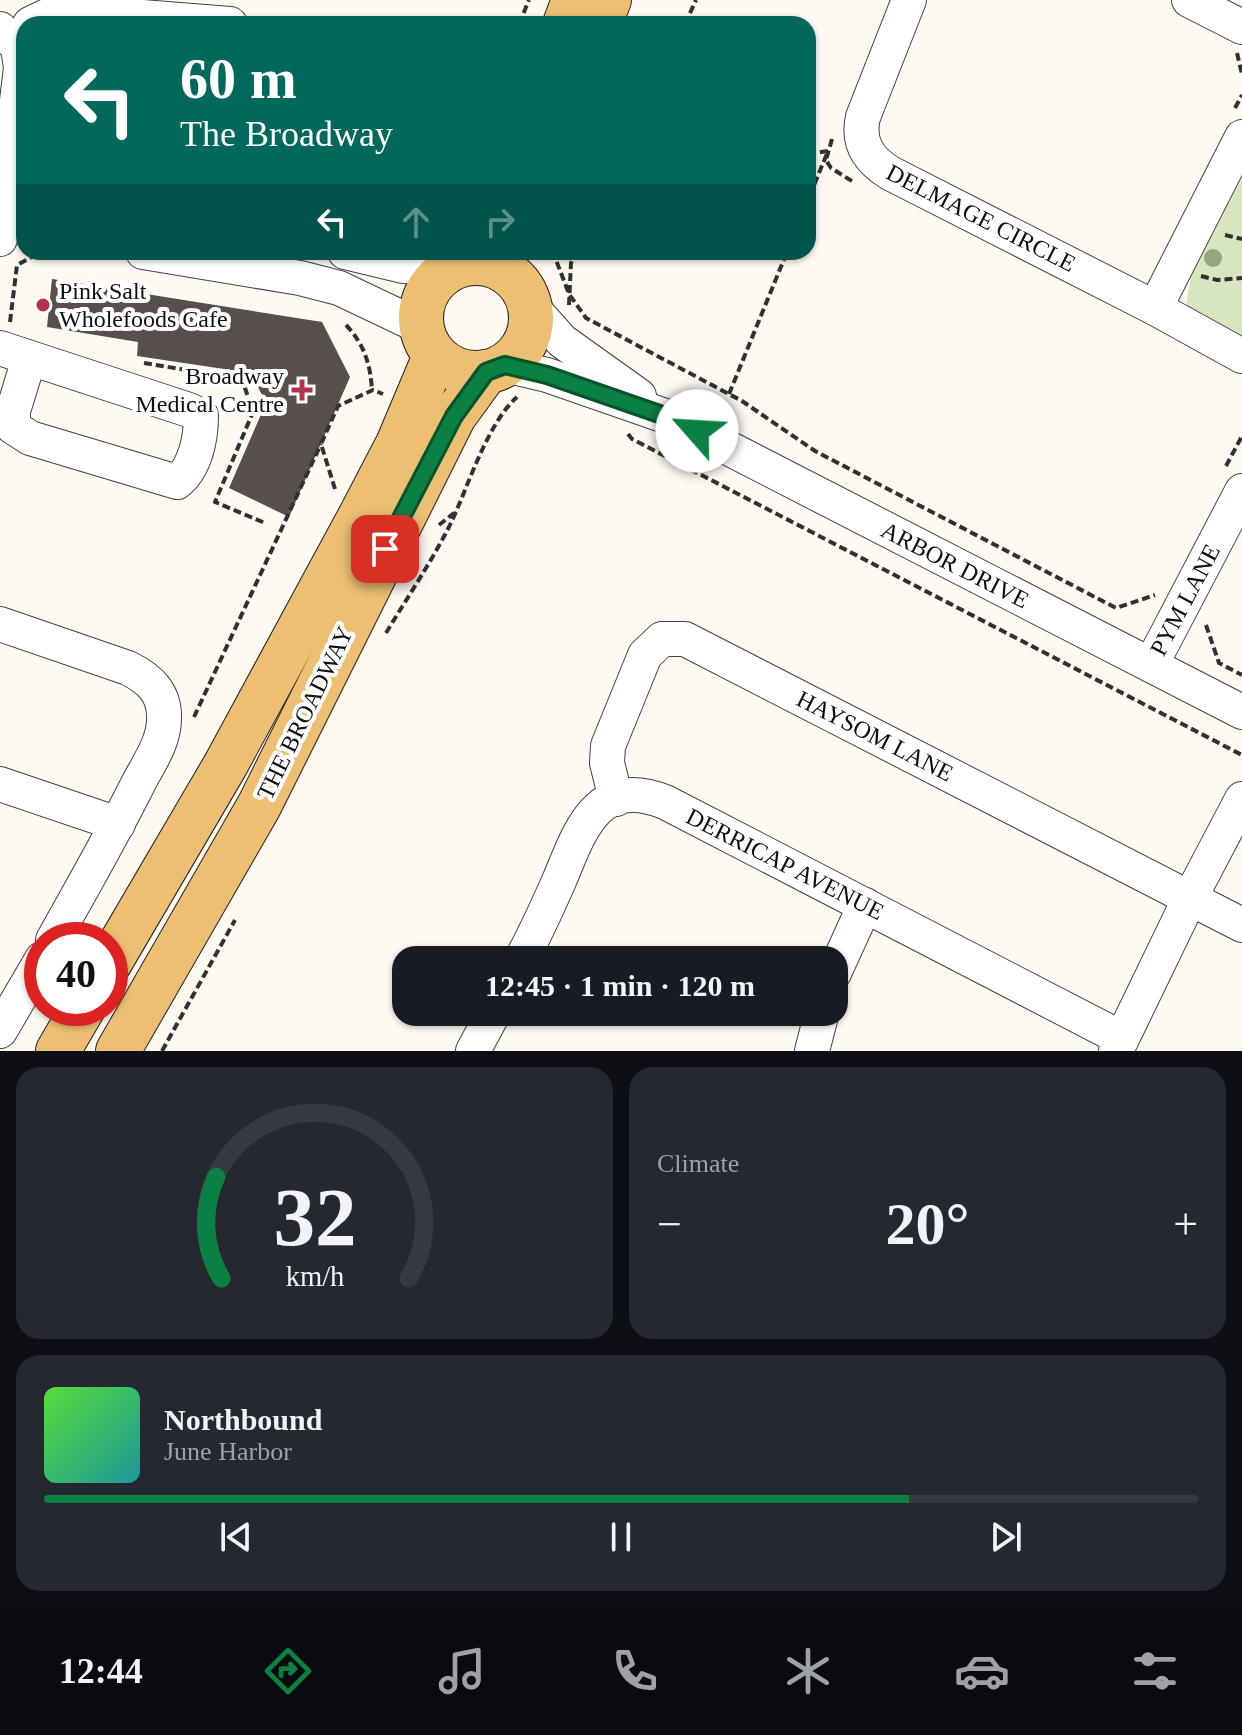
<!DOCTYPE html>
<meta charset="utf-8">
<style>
:root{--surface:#171b24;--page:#242831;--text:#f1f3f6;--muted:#9ea1a6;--line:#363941;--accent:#0b8043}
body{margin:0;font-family:Georgia,serif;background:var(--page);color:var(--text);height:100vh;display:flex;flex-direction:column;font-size:30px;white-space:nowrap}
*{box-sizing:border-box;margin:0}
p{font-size:26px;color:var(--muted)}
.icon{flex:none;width:44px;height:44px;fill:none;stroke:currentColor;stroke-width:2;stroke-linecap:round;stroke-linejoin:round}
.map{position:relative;height:1051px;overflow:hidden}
.side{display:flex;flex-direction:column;gap:16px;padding:16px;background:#0d0f14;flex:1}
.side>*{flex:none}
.guide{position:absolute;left:16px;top:16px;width:800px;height:244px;border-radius:24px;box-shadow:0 2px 6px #0004;background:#00695c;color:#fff;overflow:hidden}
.speed{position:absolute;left:24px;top:922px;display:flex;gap:16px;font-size:40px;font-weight:700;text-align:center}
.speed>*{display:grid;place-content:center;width:104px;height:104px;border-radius:50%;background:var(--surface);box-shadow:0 2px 6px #0004;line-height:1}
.speed .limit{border:12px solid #d22;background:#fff;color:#111}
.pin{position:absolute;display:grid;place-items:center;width:68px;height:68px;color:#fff;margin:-34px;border-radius:16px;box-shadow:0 4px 12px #0006}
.me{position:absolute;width:88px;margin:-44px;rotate:296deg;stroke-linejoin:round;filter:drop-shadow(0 0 6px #0008)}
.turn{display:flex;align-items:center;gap:28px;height:168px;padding:0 32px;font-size:36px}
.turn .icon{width:104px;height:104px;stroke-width:2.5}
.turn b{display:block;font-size:56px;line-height:68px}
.lanes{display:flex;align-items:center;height:76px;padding:0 32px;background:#0003;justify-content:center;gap:40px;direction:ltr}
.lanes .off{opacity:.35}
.big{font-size:60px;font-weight:800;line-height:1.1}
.side .widget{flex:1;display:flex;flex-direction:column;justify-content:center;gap:12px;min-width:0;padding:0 28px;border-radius:24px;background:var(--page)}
.side .dial{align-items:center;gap:0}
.dial svg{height:208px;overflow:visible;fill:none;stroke:var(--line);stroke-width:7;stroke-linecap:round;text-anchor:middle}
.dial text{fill:var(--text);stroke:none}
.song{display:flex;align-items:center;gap:24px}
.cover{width:96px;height:96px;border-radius:12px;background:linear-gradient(135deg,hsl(110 70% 55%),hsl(180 70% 35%))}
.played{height:8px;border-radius:4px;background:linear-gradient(90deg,var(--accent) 75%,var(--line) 75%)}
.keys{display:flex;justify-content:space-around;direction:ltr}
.heat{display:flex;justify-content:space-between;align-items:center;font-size:44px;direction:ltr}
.side .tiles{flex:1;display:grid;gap:16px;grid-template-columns:1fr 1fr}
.widget:last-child{grid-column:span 2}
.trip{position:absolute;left:392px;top:946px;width:456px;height:80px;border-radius:24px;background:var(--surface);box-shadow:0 2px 6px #0004;font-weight:800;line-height:80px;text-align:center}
.tabs{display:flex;height:128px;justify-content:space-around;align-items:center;background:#090b0e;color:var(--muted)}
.tabs .icon{width:56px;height:56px}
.tabs .on{color:var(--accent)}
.tabs b{font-size:36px;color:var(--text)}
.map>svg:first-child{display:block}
</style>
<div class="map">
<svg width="1242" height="1051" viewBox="0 0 1242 1051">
<rect width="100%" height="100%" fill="#fefaf2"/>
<polygon fill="#d8e6be" points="1242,178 1242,348 1204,330 1186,305 1191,277"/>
<polygon fill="#564f4c" points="52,279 322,322 350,377 289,517 229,488 266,403 251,373 137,356 138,342 47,327"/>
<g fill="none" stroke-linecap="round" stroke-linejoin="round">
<g stroke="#424242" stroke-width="36">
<g id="minor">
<path d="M909,0L863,117C857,143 869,160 890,173L1155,308L1242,356"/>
<polyline points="1189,0 1242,27"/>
<polyline points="30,24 53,13 80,12 230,24"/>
<polyline points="0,29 18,47 21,68 0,239"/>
<polyline points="143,252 300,278 339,288 421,327"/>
<polyline points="345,252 403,266 452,267"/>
<polyline points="530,305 562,341 639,396"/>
<polyline points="1155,308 1242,137"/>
<path d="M0,348L189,410L201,416C201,439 195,468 177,482L30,438L13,427V411L29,359"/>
<polyline points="505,365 547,375 668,417 1242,712"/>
<path d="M0,624L128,668C150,679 165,693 164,719C164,742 149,763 139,782C112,836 82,888 53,940"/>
<polyline points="1151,665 1242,491"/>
<polyline points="0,784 118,824"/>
<polyline points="616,799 607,763 608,746 645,655 662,639 685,639 1242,925"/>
<path d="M521,960C535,935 547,908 559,881C580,831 596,775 665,802L1121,1038"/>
<polyline points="834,973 865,905"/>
<polyline points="0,1031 42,959"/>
<polyline points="473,1051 494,1012"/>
<polyline points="812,1051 822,1012"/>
<polyline points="1116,1051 1190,898 1242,799"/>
</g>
</g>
<g stroke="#202020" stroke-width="46">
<g id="major">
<polyline points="565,24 574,0"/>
<polyline points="599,24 609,0"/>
<circle cx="476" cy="318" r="55"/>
<polyline points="110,962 226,764 362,513 398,444 435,356"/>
<polyline points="58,1051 83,1008"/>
<polyline points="118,1051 259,806 454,416 486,372"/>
</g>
</g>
<g stroke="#313131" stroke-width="4" stroke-dasharray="8 4" stroke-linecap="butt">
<polyline points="519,24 529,0"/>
<polyline points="685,24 696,0"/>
<polyline points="1237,53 1242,74"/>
<polyline points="1235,108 1242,95"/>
<polyline points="832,139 826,160 831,168 855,183"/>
<polyline points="808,154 828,151 808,200"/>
<polyline points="1225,235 1242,239"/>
<polyline points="550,252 556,260 569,294 586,318 742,401 815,451 1116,608 1155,595"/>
<polyline points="1201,276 1217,280 1242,278"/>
<polyline points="569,305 571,263 576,252"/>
<polyline points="10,322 17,265 41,252"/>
<path d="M346,325C364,344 370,363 372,389"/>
<polyline points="144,363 242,379 253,412 215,502 265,523"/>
<polyline points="729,394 787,252"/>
<polyline points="628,434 632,439 1242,755"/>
<polyline points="1226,466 1242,436"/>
<polyline points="335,489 321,444 338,406 373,390 383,394"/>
<polyline points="439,525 454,513"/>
<polyline points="1206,625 1219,663 1242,675"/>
<path d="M386,633C407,598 430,564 449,527C468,488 486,425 517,397"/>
<polyline points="194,717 321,444"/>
<polyline points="162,1051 235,920"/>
</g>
<use href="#minor" stroke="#fff" stroke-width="34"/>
<use href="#major" stroke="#ecbf73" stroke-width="44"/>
</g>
<circle fill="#92a681" cx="1213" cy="258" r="9"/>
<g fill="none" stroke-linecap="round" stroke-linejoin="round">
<g stroke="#07532c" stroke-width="20">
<polyline id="route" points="385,549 454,416 486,372 505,365 547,375 668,417 697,431"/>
</g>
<use href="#route" stroke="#0b8043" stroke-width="14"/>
</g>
<g fill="#b3334a" stroke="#fff" stroke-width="3">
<circle cx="43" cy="305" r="8"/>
<path d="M298 378h8v8h8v8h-8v8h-8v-8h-8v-8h8z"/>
</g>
<g text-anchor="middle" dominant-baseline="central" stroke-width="8" stroke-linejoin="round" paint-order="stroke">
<g font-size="24" fill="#0f0f0f" stroke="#fff">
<text transform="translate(981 218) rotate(27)">DELMAGE CIRCLE</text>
<text transform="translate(955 565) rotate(27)">ARBOR DRIVE</text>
<text transform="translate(1185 600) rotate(-62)">PYM LANE</text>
<text transform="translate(305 713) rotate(-64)">THE BROADWAY</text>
<text transform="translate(875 736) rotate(27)">HAYSOM LANE</text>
<text transform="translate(785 864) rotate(27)">DERRICAP AVENUE</text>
</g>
<g font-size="24" fill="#0f0f0f" stroke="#fff" text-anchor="start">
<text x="59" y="291">Pink Salt<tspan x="59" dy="28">Wholefoods Cafe</tspan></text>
<text x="284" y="376" text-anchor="end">Broadway<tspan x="284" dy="28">Medical Centre</tspan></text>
</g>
</g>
</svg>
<div class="speed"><div class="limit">40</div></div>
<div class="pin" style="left:385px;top:549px;background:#d93025"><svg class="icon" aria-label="arrive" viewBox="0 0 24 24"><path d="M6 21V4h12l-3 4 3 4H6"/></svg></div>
<svg class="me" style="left:697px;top:431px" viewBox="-20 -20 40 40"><circle r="19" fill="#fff"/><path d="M0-13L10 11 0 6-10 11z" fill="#0b8043"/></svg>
<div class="trip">12:45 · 1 min · 120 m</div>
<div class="guide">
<div class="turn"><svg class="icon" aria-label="left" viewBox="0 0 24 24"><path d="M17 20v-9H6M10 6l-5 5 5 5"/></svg><div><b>60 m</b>The Broadway</div></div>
<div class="lanes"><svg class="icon" aria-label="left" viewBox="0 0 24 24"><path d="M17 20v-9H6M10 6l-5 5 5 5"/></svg><svg class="icon off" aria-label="ahead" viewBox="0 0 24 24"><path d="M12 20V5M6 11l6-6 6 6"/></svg><svg class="icon off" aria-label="right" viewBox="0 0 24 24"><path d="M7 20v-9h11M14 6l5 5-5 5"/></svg></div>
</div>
</div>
<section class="side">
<div class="tiles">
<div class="widget dial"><svg viewBox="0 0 100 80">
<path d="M14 69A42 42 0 1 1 86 69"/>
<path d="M14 69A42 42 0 0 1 12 30" stroke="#0b8043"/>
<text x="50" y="56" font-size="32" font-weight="700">32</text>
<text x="50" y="72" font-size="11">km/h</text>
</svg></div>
<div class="widget"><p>Climate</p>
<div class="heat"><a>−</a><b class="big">20°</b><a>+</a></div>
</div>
<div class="widget">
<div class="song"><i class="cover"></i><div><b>Northbound</b><p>June Harbor</p></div></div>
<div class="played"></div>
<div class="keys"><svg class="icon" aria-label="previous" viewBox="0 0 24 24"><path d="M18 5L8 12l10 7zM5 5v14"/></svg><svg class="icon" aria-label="pause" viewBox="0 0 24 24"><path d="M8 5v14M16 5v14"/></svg><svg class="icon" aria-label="next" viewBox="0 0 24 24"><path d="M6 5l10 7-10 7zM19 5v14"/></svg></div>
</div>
</div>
</section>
<nav class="tabs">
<b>12:44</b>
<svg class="icon on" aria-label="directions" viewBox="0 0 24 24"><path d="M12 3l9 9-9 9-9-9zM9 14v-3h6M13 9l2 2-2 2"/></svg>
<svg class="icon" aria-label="music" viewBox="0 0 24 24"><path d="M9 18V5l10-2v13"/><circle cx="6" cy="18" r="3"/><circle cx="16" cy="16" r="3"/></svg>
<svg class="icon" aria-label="phone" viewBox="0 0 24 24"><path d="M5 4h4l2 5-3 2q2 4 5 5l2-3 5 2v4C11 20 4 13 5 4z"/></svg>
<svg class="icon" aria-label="climate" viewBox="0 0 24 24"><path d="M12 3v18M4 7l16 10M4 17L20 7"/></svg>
<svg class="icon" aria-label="car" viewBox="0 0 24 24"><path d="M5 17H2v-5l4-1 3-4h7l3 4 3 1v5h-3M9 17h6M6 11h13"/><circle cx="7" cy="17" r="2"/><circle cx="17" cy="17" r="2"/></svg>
<svg class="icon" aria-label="filters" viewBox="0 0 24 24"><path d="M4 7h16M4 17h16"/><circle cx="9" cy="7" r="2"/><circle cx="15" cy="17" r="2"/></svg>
</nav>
